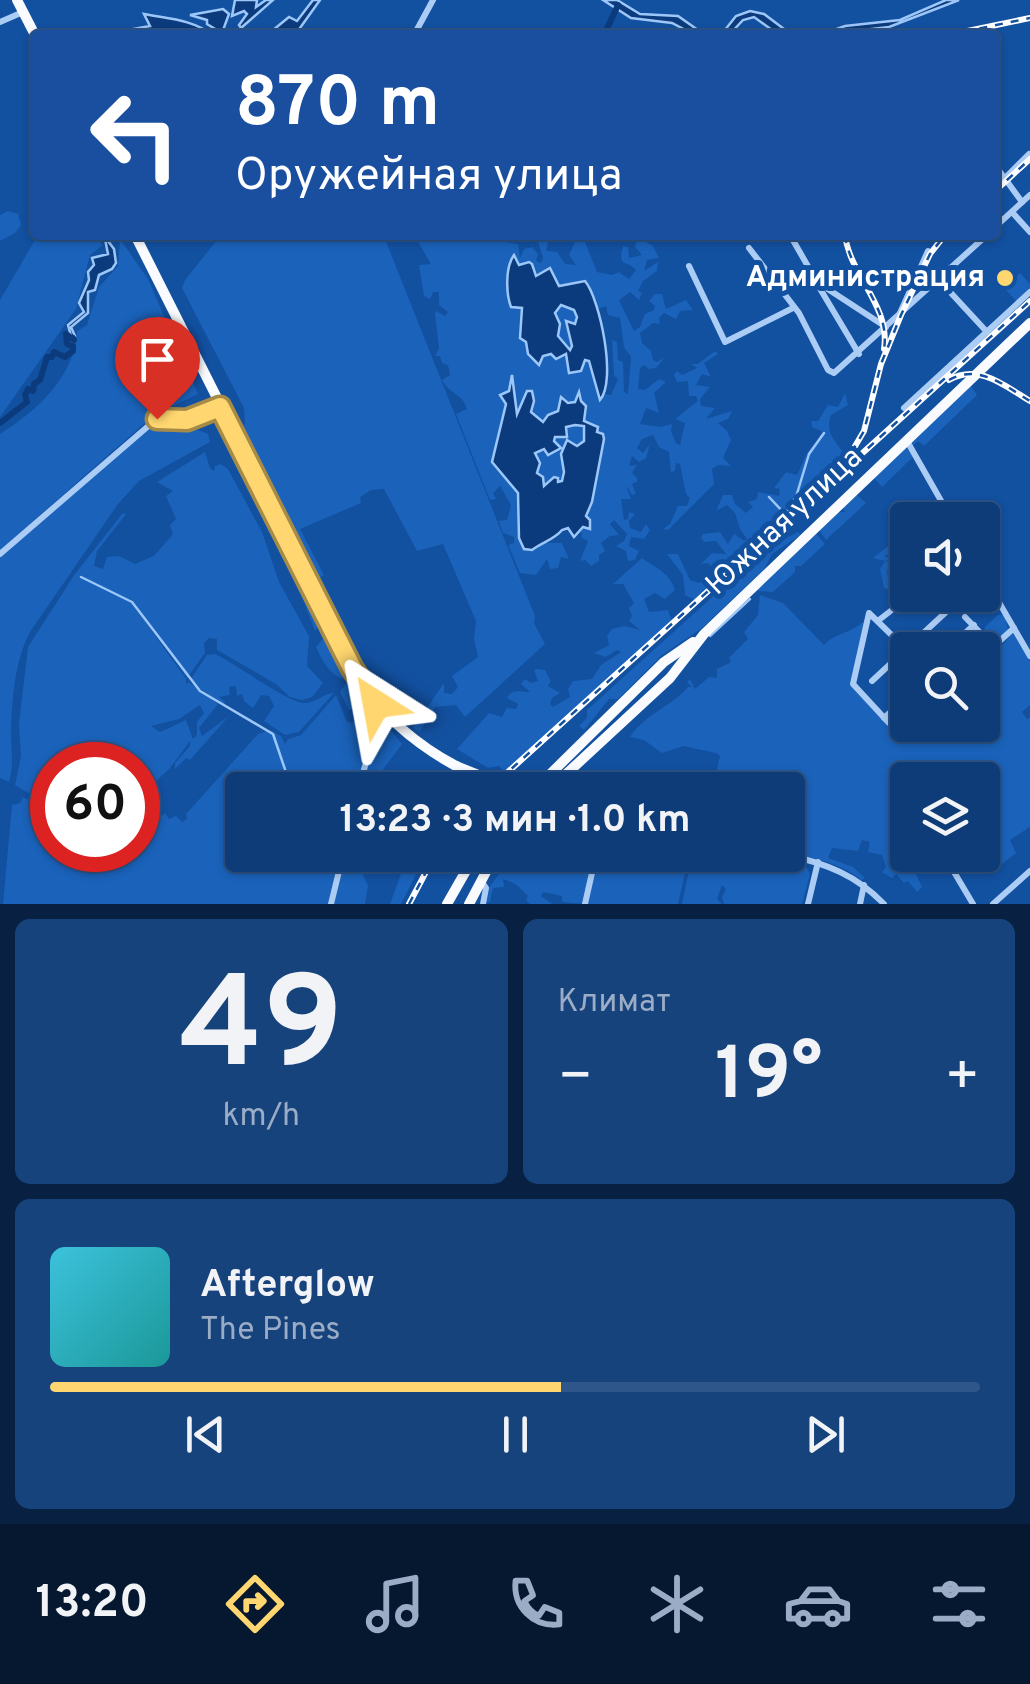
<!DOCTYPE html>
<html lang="ru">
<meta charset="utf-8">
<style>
:root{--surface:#0e3c78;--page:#17437d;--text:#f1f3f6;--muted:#9badc6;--line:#2e568a;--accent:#ffd66f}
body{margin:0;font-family:Overpass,sans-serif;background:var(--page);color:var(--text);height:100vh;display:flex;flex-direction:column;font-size:38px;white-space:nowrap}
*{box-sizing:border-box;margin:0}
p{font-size:32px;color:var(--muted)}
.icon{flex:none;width:55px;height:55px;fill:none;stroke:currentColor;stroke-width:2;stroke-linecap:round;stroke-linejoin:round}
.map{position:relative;height:904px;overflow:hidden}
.details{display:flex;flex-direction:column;gap:15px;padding:15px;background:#082142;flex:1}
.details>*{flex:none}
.top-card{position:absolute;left:30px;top:30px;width:970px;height:210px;border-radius:10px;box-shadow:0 2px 8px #0004,0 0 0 2px var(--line);background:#1a4fa0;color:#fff;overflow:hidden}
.fabs{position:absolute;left:890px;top:502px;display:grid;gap:20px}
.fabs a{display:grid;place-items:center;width:110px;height:110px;border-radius:10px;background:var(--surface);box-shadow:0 2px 8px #0004,0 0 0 2px var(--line);font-size:50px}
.speed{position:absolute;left:30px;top:742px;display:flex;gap:20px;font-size:50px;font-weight:700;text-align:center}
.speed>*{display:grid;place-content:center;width:130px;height:130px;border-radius:50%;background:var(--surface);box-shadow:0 2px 8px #0004,0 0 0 2px var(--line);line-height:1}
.speed .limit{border:15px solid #d22;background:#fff;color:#111}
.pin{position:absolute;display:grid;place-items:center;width:85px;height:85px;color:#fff;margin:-102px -42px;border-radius:50% 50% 50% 0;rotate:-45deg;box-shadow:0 0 10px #0007}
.pin .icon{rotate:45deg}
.me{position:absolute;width:110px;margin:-55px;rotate:326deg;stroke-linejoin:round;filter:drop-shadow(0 0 8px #0008)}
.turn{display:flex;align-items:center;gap:35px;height:210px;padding:0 40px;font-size:45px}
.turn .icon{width:130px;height:130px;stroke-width:2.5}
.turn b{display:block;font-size:70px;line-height:85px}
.big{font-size:75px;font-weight:700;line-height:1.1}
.details .tile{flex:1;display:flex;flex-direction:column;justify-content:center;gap:15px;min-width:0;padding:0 35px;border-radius:15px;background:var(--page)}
.details .dial{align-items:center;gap:0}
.dial b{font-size:130px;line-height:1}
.song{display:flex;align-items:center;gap:30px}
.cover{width:120px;height:120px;border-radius:15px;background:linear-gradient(135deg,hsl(190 70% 55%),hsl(180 70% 35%))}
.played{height:10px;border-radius:5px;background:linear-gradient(90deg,var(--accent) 55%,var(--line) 55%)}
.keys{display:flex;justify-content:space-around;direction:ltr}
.heat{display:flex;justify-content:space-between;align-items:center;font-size:55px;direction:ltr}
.details .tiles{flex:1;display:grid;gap:15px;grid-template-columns:1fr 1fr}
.tile:last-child{grid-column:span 2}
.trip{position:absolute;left:225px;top:772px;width:580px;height:100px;border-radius:10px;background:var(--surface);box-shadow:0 2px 8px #0004,0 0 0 2px var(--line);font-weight:700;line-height:100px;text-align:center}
.menu{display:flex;height:160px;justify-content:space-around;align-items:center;background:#061830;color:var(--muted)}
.menu .icon{width:70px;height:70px}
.menu .active{color:var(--accent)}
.menu b{font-size:45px;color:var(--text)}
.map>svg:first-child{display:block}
</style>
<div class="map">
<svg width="1030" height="904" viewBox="0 0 1030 904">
<rect width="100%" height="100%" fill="#1250a0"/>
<g fill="#1a62ba" fill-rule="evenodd">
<polygon points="8,211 18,214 21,225 15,233 0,241 0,215"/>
<polygon points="38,235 93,235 103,245 90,255 76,309 0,417 0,300"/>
<polygon points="221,235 381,235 385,239 535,616 534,623 545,644 465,717 456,705 435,707 420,731 413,728 444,683 444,693 452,694 458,687 452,676 478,657 474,639 476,621 443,544 417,551 384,489 371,490 360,497 361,503 300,529 324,575 319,578 320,583 314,584 272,496 268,496 261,482 264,479 260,480 238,431 245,424 244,408 182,288 185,280"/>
<path d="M414,235H506L504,242L518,244L520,258L524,249L532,247L538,254L536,261L541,263L543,258L536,235H550L546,251L557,252L565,264L576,265L569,255L575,242H585L597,272L612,275L619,272L629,279L636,270C627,259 617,269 623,246L628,247L629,258L642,255L635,247L637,237L653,246L659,258L647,260L644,271L658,262L657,271L643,281L638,291L642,293L639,300L630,292L619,300L634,331L640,327L645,314L654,310L655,306L649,301L655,294H662L666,309L686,300L693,310L680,311L676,319L664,313L659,318L660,324L653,323L640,333L642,343L651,351L653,360L657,362L665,357L656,368L649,369L644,365L640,368L638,389L645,390L659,379L666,382L654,393L659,413L646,408L640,424L661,427L672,424L671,431L676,443L680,445L685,423L675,419L698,401L696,396H689L688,381L677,382L674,375L677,371L682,375L697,368L691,364H698L715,351L718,354L704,363L711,377L702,374L696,385L710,387L700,399L701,406L715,408L706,419L732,411L728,419L718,423L727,431L731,440L723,458L731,466L718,465L712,469L714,484L668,530L663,529L670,524L678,506H687L690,498L686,494L680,464L676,463L675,471L671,472L669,452L659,447L653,435L642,439L637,448L643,453L650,444L646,458L639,462L632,456L629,466L637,465L632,473L637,478V482L632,484L636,494L632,495L626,485L631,499H621L624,520L628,519L629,512L635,514L629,521L630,528L641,532L646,524L650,530L644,539L631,537L629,546L639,551L635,560L628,561L626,551L616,546L624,541L627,534L614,520L610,524L619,535L610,536L601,543L605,551L599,555V561L591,566L585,560L580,561L588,541L582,538L581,530L572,537L566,528L557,536L540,543H562L569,559L561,557L558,568L550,569L547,559L536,575L520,573L508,545L514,543V537L503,533L499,521L507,520L511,505L500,486L493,493L496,499L490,500L456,414L467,409C463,394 448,393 442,380L450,375L448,365L442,363L440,356H435L439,348L435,314L436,311L445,316L448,312L439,305V292H433L430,299L424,296L419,265L431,264ZM606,306L608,315L620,318L624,347L631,357L628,394L624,392L623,362L618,360L617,342L612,340L614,375L618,379L611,395L605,394L606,350L598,309Z"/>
<path d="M120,239L148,279L198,394L154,415L0,550V434C37,411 75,376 77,331L87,325L99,287L118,266Z"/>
<polygon points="1020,273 1030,284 1030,289 1017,302 1004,288"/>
<polygon points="971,386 977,395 924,446 918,441 912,446 911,442"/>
<path d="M845,393L848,405L831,415C825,432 834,440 844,453L842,460C794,508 743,553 694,600L685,595L683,575L667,554H678L690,580L699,583L704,573L712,577L723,565L720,561L713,568L708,563L701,564L712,553L726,554L716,541L704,542L701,538L703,534L720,532L728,544L734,534L744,541L747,539L740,529L735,513L727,505L716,511L723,495H732L735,504L746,513L753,507L748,502L757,499L758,492L779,496L780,489L774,488L786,472L797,475L807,453L823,432L812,427L811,421H818L828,405L838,407Z"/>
<path d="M195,421L194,428L208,434L210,442L139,481L118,504L30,632C15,661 13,694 11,726C10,747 15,762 9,782L0,778V557L154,424Z"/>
<polygon points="227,437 232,439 322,620 315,631 304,602"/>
<polygon points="906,447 913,457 882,487 874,478"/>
<path d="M205,452L210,468L214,471L215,466L221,464L228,469L262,532L279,582L309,636L307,666L323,683L312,697L302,700L290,697L276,684L217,650V639L209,638L204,643L205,653L187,678L133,601L90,581L132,603L186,679V684L189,682L218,704L199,728L202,736L229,716L190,760L186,758L175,769V763L190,746V741L170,768L150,787V796L155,802L154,807L148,811L145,827L165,813L169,819L176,816L182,822L187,819L186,814L258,734L270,730L281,736L285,744L288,739L301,735L336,695L347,722L352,723L369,705L378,716V722L356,790H242V855H341L330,904H3L12,805L20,803L23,797L52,812V850H127L134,853L145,829L138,835V765H52V807L15,785L21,756L19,723L28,647L75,574L122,514L127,513L97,551L94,566L103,569L107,557L119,556L135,564L154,556L173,534L170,525L176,519L166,496L173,491L157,482ZM200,705L204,713L197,722V735L193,739L186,720L160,732L151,726L179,719Z"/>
<polygon points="857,495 866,503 826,540 819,530 839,512 845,512 842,507"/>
<polygon points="798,532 801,535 772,554 765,568 702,628 662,655 618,699 609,699 584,730 579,726 587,718 587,710 768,547"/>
<polygon points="816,534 825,544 801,566 795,566 795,572 773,592 759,591 757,589"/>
<polygon points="897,539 900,545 884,557 907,555 885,561 889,562 887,574 892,580 903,578 903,572 907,578 907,590 903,595 884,588 880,569 885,561 873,558"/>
<path d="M642,558C657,569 668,571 675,590L665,599L655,593L644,599L649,612L668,610L672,621L505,772L499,766L488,768L457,749L489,713L502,717L507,708L516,709L518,704L507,698C512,688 521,692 530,692L521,684L525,679L531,683L538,681L534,670L537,669L545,670L551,681L548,686L560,693L552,698L550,704L553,707L570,697L568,689L573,681L592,679L601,665L621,652L617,650L606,657L594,653L609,645L607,636L612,629L625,626L640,630L629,621L632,616L629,608L634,603L623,584H613Z"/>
<path d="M760,595L783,603L824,645C833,634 851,633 863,622L865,625L851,684L897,730L907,721L897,711L907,700L908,725H982L983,658L997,652L1014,631L1030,661V705L1022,712L1027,719L1030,717V827L1010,840L1016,853L1002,864L999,861L993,866L988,859L975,864L968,855H982V780H908L907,855L922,887L917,892L908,881L904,883L896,874L892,878L882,872L886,867L882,855L868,852L870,842L862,840L858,851L832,848L828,858L853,867L865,878L861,880C844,864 813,858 788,852V825L793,801L788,796V790H712L720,756L716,753L683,746L662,753L644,740L630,737C645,714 672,706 688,687H692L687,682L690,679L695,689L709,677L717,678V669L731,662L729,658L748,639L744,632L758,615Z"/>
<polygon points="998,615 1005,615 1008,630 997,642 990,637 984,628"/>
<path d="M328,633L349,673L343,679C330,675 321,659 316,647Z"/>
<path d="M215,654C235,663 291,705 306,703C316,702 325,693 334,693L299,732L285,735L264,721L274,706L269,696L261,695L253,708L244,701L242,694L237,696L236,686L229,687L230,695L219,697L225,702L224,705L194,685L190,680L207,655Z"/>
<polygon points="354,679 367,700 349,710 340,692 347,682"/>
<polygon points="385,723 402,744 381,772 367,774 367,790 361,790 370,756"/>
<polygon points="436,770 475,790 427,790"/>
<polygon points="346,855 374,855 368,875 362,872 368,886 365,904 334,904"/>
<polygon points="408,855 426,855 401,904 390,904"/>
<polygon points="513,855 595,855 585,904 562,902 562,896 543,892 541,896 552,904 530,904 526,900 528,896 516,884 503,879 504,887 493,888 490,902 484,904 488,889"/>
<polygon points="598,855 689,855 678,904 587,904"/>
<polygon points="692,855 779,855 814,864 805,864 810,874 802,904 724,904 722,897 726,889 722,885 717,899 722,904 682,904"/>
</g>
<g fill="#0b3b7c" stroke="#9dc7f8" stroke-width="2.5" fill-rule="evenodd">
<polygon points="235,0 257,0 256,7 266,0 273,0 241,28 239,25 247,14 244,11 232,16"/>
<polygon points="313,0 320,0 295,35 267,35 289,17 297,21"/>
<polygon points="603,0 617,0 640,14 678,16 705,35 695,35 672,23 631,18"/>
<polygon points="946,0 959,0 889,27 820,35 845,26 900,20"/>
<polygon points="223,9 229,14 222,33 207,24 207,20 190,15"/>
<polygon points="750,11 764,14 792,35 779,35 754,17 743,20 729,35 721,35 736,16"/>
<path d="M144,14C169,19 191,19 213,35H132L133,29L150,26Z"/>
<polygon points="111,235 108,241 114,249 116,263 112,269 99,275 95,290 88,292 88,313 71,327 75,336 73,343 68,325 84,312 79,303 89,280 88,272 94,265 92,258 108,254 105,239"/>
<path d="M514,255L519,265L529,262L532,264L536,276L550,268L559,286L585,281C600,299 617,381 600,400L589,361L585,360L581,371L569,373L566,354L556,359L551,354L543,356L539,365L528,354L526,342L520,338L522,308L511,307C506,294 505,267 514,255ZM561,305L574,310L577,317L575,324L566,321L572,346L570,350L558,336L560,324L555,313Z"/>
<path d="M512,375L517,414L527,391H532L534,401L531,412L543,422L548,415L558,411L561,397L568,403L575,402L579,392L581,401L586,406L584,421L598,427L597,432L603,434L604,439L592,502L586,516L590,520V529L583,527L574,537L568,528L562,530C555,539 541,543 532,550L524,549L519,538L518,493L492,462L506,404L500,395L509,391ZM575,425L584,426V441L577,446L567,440L561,454L564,472L562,481L558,482V478L554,477L544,486L543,477L537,473L540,463L535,453L544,449L548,455L561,448L554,441L555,437H567L566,427Z"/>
</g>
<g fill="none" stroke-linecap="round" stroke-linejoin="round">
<g stroke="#9dc7f8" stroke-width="2.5">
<polyline points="769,497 785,514 796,497 809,454 824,433"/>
<polyline points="81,577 132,602 200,691 273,734 292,790"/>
<polyline points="710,636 750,599"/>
</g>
<g stroke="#0b3b7c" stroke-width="6">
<polyline points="595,35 599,35"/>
<polyline points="604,35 618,5"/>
<polyline points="0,423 27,402 25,395 28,389 33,391 34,384 40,380 47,357 52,357 54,352 65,357 73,351 73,346 67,344 66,334 74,340 73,338"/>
</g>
<g stroke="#abccf5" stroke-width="6">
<polyline points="0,22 23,12"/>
<polyline points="414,35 433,0"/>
<polyline points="995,165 1022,202"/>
<polyline points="1005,178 1029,154"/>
<polyline points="1012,212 1030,232"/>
<polyline points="995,227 1030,195"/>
<polyline points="790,235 817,282 886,327"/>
<polyline points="749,248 799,313 828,370 834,373 987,235"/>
<polyline points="689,266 725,342 793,308"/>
<polyline points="939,280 987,332"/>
<polyline points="819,287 859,354"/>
<polyline points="900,313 928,251"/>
<polyline points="904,408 1030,292"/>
<polyline points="907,441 952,520"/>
<polyline points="0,554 153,422 164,418 187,420 221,407"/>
<polyline points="982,573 1030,656"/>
<polyline points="965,617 994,647"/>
<polyline points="879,620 911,595"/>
<polyline points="946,650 974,625"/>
<polyline points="982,657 1014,628"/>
<polyline points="872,681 946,612"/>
<polyline points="884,718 908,696"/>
<polyline points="889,723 853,684 869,613 908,651"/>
<polyline points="358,790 370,749 387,716"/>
<path d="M788,855C827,864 856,875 884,904"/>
<polyline points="944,855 973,904"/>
<polyline points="481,881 486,888 483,904"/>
<polyline points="331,904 343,855"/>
<polyline points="585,904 596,855"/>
<polyline points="808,904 818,862"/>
<polyline points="860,904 864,885"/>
<polyline points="993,904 1030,871"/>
</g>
<g stroke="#f9fbff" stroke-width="10">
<polyline points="17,0 35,35"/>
<path d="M135,235L360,682C385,718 417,745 456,766"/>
<polyline points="534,790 664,662 693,642"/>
<polyline points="549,790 670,678 704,634 1030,323"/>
<polyline points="447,904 475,855"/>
<polyline points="469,904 495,855"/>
</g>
<g stroke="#fff" stroke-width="6">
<g id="rail">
<polyline points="948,35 1030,18"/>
<polyline points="995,191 1030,159"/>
<path d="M845,235C850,276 891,306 884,349"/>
<path d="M949,380C979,363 1005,386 1030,401"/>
<polyline points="856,459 1030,301"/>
<polyline points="488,790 779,527 851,453 864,431 881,364 901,315 930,254 945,235"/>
<polyline points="409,904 435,855"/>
</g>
</g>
<use href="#rail" stroke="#1250a0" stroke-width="2.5" stroke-dasharray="8" stroke-linecap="butt"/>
<polyline stroke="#f9fbff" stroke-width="10" points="456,766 516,790"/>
</g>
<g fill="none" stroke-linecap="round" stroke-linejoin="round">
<g stroke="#a68b48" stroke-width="25">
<polyline id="route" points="157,419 187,420 220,407 352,668 376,704"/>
</g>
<use href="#route" stroke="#ffd66f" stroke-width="18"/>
</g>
<circle fill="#ffd66f" stroke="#1250a0" stroke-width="4" cx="1005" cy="278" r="10"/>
<g text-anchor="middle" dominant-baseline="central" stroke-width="10" stroke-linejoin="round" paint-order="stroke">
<g font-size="30" font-weight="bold" fill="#fff" stroke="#1250a0" text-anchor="end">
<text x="985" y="278">Администрация</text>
</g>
<g font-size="30" fill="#fff" stroke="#1250a0">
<text transform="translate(785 522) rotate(-43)">Южная улица</text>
</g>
</g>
</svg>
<div class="fabs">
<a><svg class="icon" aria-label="sound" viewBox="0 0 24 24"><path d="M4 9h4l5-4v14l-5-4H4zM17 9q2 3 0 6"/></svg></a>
<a><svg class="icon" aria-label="search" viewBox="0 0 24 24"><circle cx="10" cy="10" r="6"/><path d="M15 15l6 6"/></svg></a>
<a><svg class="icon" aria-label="layers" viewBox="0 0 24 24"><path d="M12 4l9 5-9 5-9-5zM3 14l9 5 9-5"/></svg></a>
</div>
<div class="speed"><div class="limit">60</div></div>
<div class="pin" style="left:157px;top:419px;background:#d93025"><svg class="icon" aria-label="arrive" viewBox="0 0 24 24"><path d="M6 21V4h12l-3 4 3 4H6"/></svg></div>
<svg class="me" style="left:376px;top:704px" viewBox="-20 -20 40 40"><path d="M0-17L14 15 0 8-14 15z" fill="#ffd66f" stroke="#fff" stroke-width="4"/></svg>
<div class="trip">13:23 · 3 мин · 1.0 km</div>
<div class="top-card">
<div class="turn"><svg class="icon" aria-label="left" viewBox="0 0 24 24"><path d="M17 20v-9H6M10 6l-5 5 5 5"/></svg><div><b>870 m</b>Оружейная улица</div></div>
</div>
</div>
<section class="details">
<div class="tiles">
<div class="tile dial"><b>49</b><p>km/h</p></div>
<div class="tile"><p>Климат</p>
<div class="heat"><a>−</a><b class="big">19°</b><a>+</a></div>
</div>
<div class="tile">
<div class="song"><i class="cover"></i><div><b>Afterglow</b><p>The Pines</p></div></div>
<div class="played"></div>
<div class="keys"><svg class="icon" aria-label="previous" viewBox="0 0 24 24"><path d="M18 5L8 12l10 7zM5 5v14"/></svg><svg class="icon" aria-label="pause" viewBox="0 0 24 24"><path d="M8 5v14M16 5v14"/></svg><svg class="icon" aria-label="next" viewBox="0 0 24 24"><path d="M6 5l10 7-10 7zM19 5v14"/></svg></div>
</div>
</div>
</section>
<nav class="menu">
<b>13:20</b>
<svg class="icon active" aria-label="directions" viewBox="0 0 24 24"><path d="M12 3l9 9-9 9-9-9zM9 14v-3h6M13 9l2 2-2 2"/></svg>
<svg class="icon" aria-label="music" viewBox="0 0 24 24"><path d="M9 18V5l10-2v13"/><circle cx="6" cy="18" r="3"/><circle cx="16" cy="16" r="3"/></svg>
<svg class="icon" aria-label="phone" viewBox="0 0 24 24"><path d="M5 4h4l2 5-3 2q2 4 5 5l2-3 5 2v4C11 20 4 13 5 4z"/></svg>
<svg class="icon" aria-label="climate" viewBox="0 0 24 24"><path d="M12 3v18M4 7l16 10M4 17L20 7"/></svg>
<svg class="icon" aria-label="car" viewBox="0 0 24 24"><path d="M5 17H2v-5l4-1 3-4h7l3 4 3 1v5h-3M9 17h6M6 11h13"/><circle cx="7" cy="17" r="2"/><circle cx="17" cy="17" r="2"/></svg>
<svg class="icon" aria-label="filters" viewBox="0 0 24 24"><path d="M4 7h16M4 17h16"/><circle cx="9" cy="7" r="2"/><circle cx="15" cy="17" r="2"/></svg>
</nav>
